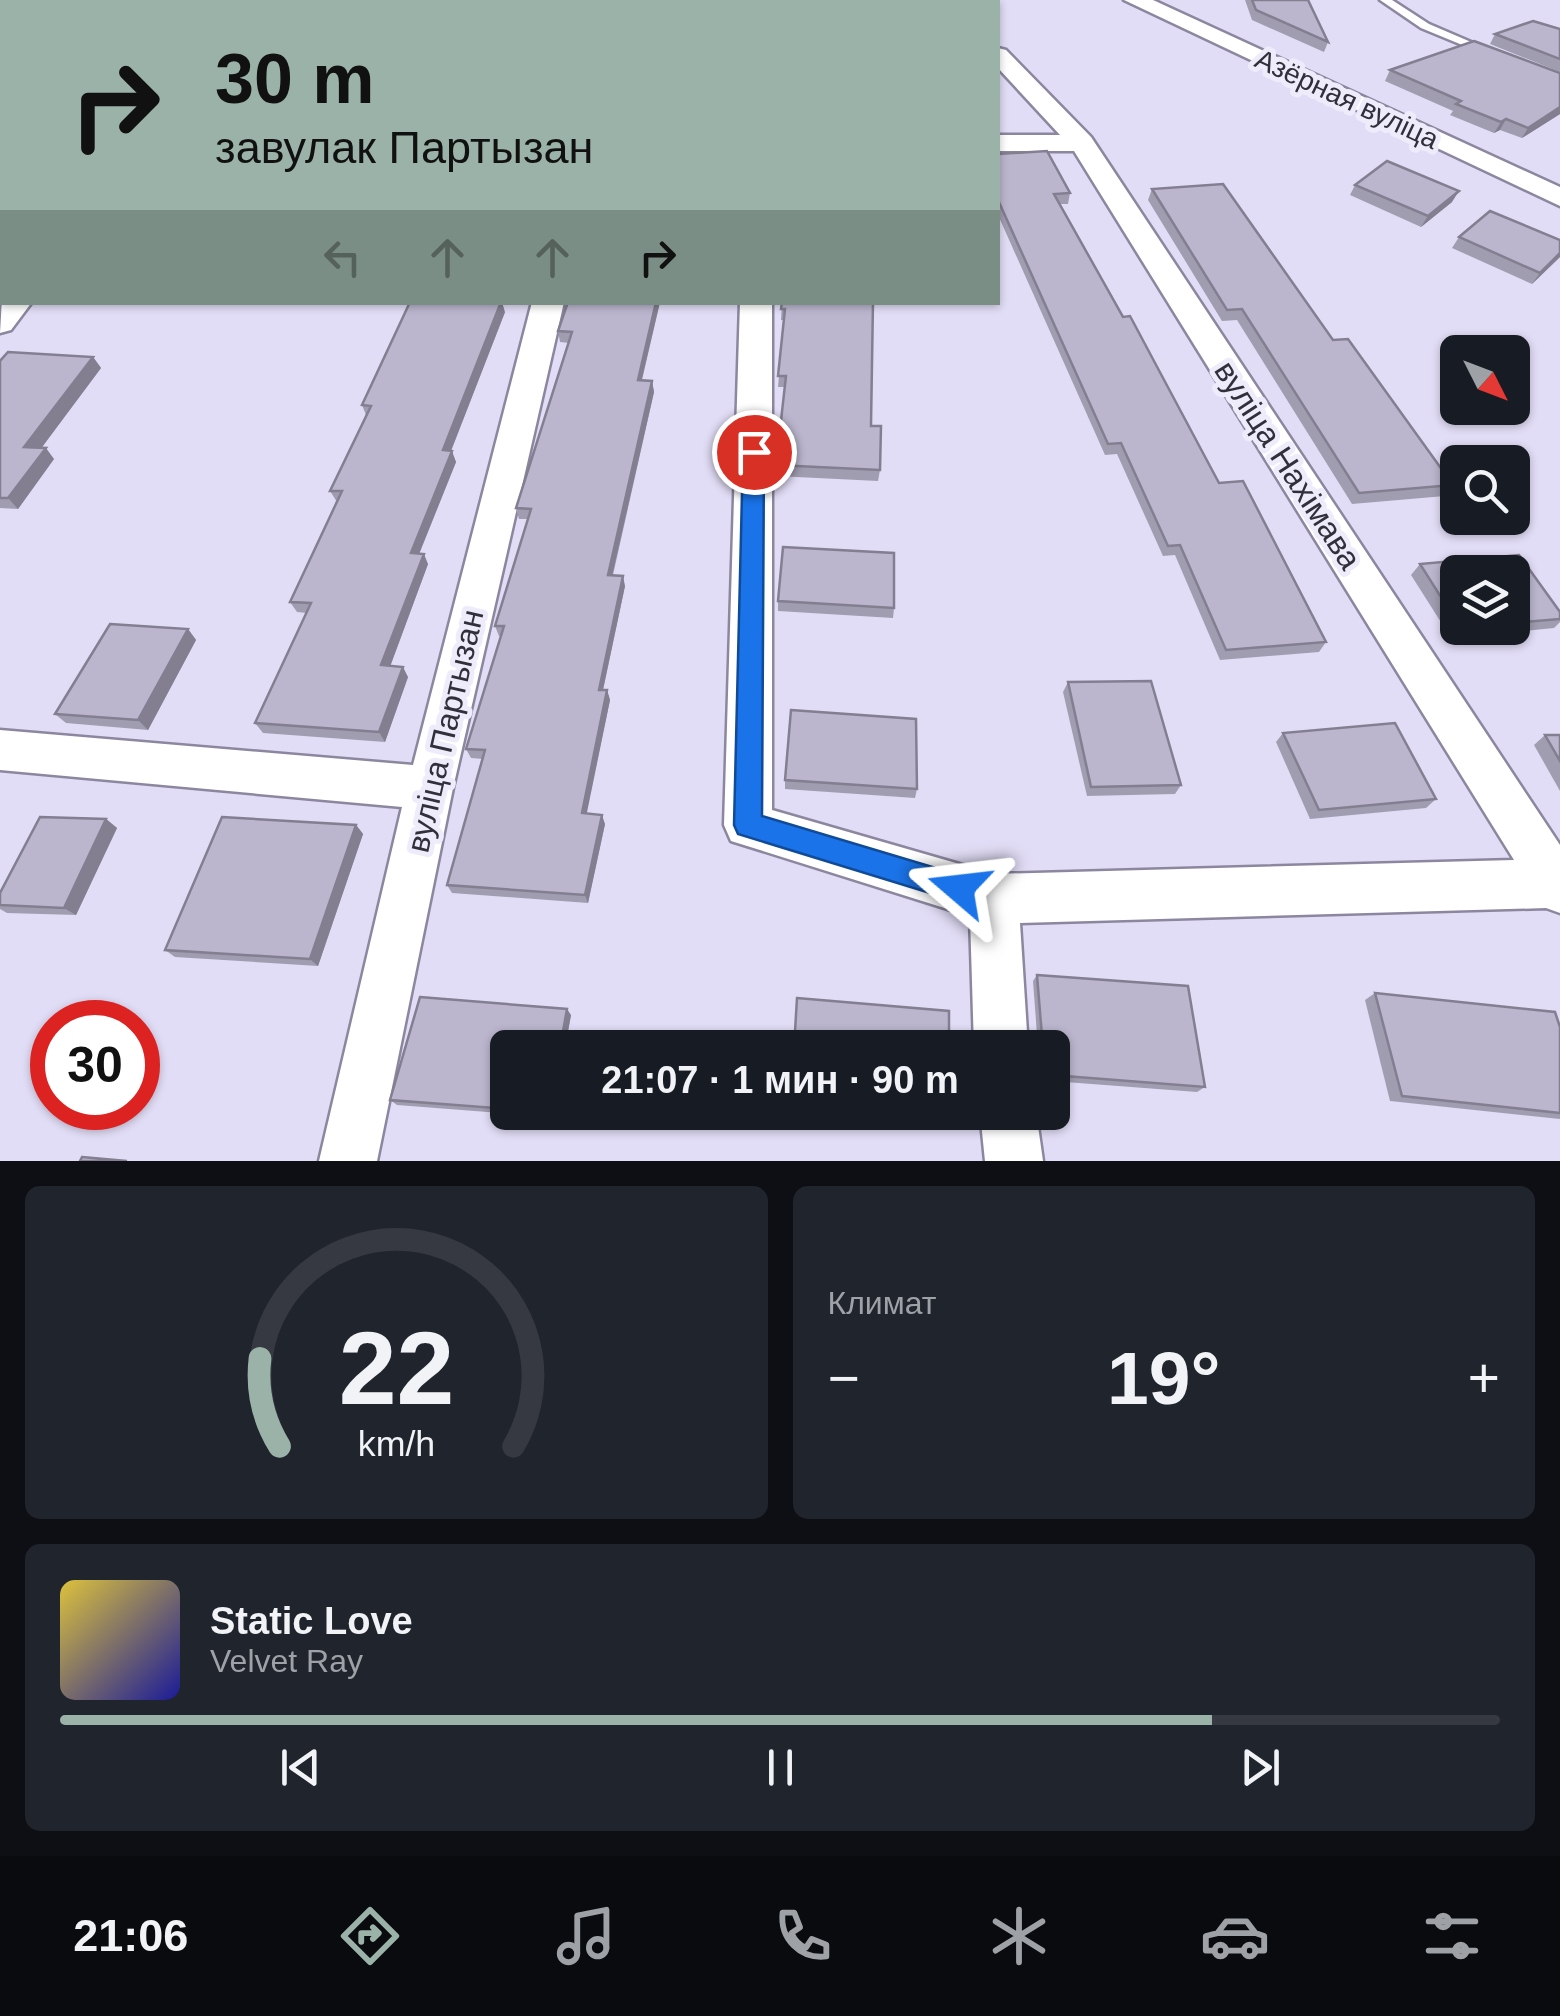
<!DOCTYPE html>
<html lang="ru">
<meta charset="utf-8">
<style>
:root{--surface:#171b24;--page:#20242c;--text:#f1f3f6;--muted:#9ea1a6;--line:#363941;--accent:#9ab2a7}
body{margin:0;font-family:Arial,sans-serif;background:var(--page);color:var(--text);height:100vh;display:flex;flex-direction:column;font-size:38px;white-space:nowrap}
*{box-sizing:border-box;margin:0}
p{font-size:32px;color:var(--muted)}
.icon{flex:none;width:55px;height:55px;fill:none;stroke:currentColor;stroke-width:2;stroke-linecap:round;stroke-linejoin:round}
.map{position:relative;height:1161px;overflow:hidden}
.side{display:flex;flex-direction:column;gap:25px;padding:25px;background:#0d0f14;flex:1}
.side>*{flex:none}
.banner{position:absolute;left:0px;top:0px;width:1000px;height:305px;box-shadow:0 2px 8px #0004;background:#9ab2a7;color:#111;overflow:hidden}
.needle{width:65px;rotate:132deg}
.fabs{position:absolute;left:1440px;top:335px;display:grid;gap:20px}
.fabs a{display:grid;place-items:center;width:90px;height:90px;border-radius:15px;background:var(--surface);box-shadow:0 2px 8px #0004;font-size:50px}
.speed{position:absolute;left:30px;top:1000px;display:flex;gap:20px;font-size:50px;font-weight:700;text-align:center}
.speed>*{display:grid;place-content:center;width:130px;height:130px;border-radius:50%;background:var(--surface);box-shadow:0 2px 8px #0004;line-height:1}
.speed .limit{border:15px solid #d22;background:#fff;color:#111}
.pin{position:absolute;display:grid;place-items:center;width:85px;height:85px;color:#fff;margin:-42px;border:5px solid #fff;border-radius:50%;box-shadow:0 2px 10px #0007}
.me{position:absolute;width:110px;margin:-55px;rotate:287deg;stroke-linejoin:round;filter:drop-shadow(0 0 8px #0008)}
.turn{display:flex;align-items:center;gap:35px;height:210px;padding:0 50px;font-size:45px}
.turn .icon{width:130px;height:130px;stroke-width:2.5}
.turn b{display:block;font-size:70px;line-height:85px}
.lanes{display:flex;align-items:center;height:95px;padding:0 50px;background:#0003;justify-content:center;gap:50px;direction:ltr}
.lanes .off{opacity:.35}
.big{font-size:75px;font-weight:700;line-height:1.1}
.side .tile{flex:1;display:flex;flex-direction:column;justify-content:center;gap:15px;min-width:0;padding:0 35px;border-radius:15px;background:var(--page)}
.side .dial{align-items:center;gap:0}
.dial svg{height:260px;overflow:visible;fill:none;stroke:var(--line);stroke-width:7;stroke-linecap:round;text-anchor:middle}
.dial text{fill:var(--text);stroke:none}
.song{display:flex;align-items:center;gap:30px}
.cover{width:120px;height:120px;border-radius:15px;background:linear-gradient(135deg,hsl(50 70% 55%),hsl(240 70% 35%))}
.played{height:10px;border-radius:5px;background:linear-gradient(90deg,var(--accent) 80%,var(--line) 80%)}
.keys{display:flex;justify-content:space-around;direction:ltr}
.heat{display:flex;justify-content:space-between;align-items:center;font-size:55px;direction:ltr}
.side .tiles{flex:1;display:grid;gap:25px;grid-template-columns:1fr 1fr}
.tile:last-child{grid-column:span 2}
.trip{position:absolute;left:490px;top:1030px;width:580px;height:100px;border-radius:15px;background:var(--surface);box-shadow:0 2px 8px #0004;font-weight:700;line-height:100px;text-align:center}
.menu{display:flex;height:160px;justify-content:space-around;align-items:center;background:#090b0e;color:var(--muted)}
.menu .icon{width:70px;height:70px}
.menu .selected{color:var(--accent)}
.menu b{font-size:45px;color:var(--text)}
.map>svg:first-child{display:block}
</style>
<div class="map">
<svg width="1560" height="1161" viewBox="0 0 1560 1161">
<rect width="100%" height="100%" fill="#e2ddf6"/>
<g fill="none" stroke-linecap="round" stroke-linejoin="round">
<g stroke="#8c879f" stroke-width="5">
<polygon id="lane" points="1380,0 1392,0 1429,24 1499,54 1489,56 1421,28"/>
</g>
<g stroke="#8c879f" stroke-width="5">
<g id="street">
<rect x="612" y="0" width="22" height="2"/>
<polygon points="934,0 957,0 958,2 936,2"/>
<polygon points="1124,0 1153,0 1560,187 1560,206"/>
<polygon points="998,48 1006,50 1091,137 1560,845 1560,913 1546,908 1020,923 1028,1048 974,1048 970,916 731,841 724,825 740,302 772,302 772,810 994,874 1514,860 1074,151 998,151 998,135 1060,135 998,68"/>
<polygon points="2,299 2,302 32,302 11,330 0,333"/>
<polygon points="532,302 564,302 453,788 377,1161 319,1161 402,807 0,770 0,730 413,765"/>
<polygon points="980,1112 1036,1112 1043,1161 985,1161"/>
</g>
</g>
<use href="#lane" fill="#fff" fill-rule="evenodd"/>
<use href="#street" fill="#fff" fill-rule="evenodd"/>
</g>
<g fill="#a19db1" fill-rule="evenodd">
<polygon points="1245,0 1308,0 1328,42 1324,52 1252,20"/>
<polygon points="1560,29 1560,72 1490,44 1495,34"/>
<polygon points="1390,70 1560,73 1560,114 1522,138 1500,130 1494,133 1450,115 1453,111 1385,81"/>
<polygon points="998,154 1070,193 1068,204 1060,204 1219,483 1326,642 1319,652 1220,660 1175,555 1163,556 1117,454 1105,455 998,215"/>
<polygon points="1355,185 1452,202 1421,227 1350,195"/>
<polygon points="1152,189 1333,340 1453,485 1445,496 1352,504 1237,320 1222,321 1148,200"/>
<polygon points="1459,237 1560,240 1560,257 1532,284 1452,248"/>
<polygon points="568,302 660,302 642,380 652,381 654,392 613,575 625,586 603,690 607,690 610,700 586,814 605,824 588,903 452,893 447,885 483,759 471,758 466,749 501,636 499,636 495,626 528,519 519,519 516,508 569,343 560,342 558,331"/>
<polygon points="782,302 871,426 880,470 878,481 776,476 785,387 778,387 784,320 781,320"/>
<polygon points="505,312 451,451 456,462 419,554 428,564 390,666 408,677 385,742 263,733 255,723 307,613 297,612 290,602 337,502 330,491 366,415 362,405"/>
<polygon points="93,357 101,368 41,448 54,459 18,509 0,508 0,361"/>
<path d="M1519,555L1560,612V622L1554,628L1451,638L1411,575L1420,564ZM1458,572H1512V628H1458Z"/>
<polygon points="778,601 894,608 893,618 778,611"/>
<polygon points="188,629 196,640 148,730 66,723 55,714"/>
<polygon points="1068,682 1181,785 1175,794 1087,796 1063,692"/>
<polygon points="1283,733 1436,799 1426,808 1310,819 1276,742"/>
<polygon points="1545,735 1560,735 1560,791 1534,745"/>
<polygon points="785,780 917,789 915,798 785,789"/>
<polygon points="106,819 117,828 76,915 7,913 0,909 0,893"/>
<polygon points="356,825 363,834 318,966 175,957 165,950"/>
<polygon points="1037,975 1205,1087 1197,1092 1052,1081 1052,1048 1038,1048 1033,981"/>
<polygon points="1375,993 1560,1027 1560,1119 1390,1101 1365,1000"/>
<polygon points="571,1015 565,1048 508,1048 508,1112 552,1112 551,1117 397,1105 390,1100"/>
<polygon points="875,1112 951,1112 951,1114 948,1118"/>
</g>
<g fill="#837f90">
<polygon points="1560,107 1560,114 1522,138 1528,128"/>
<polygon points="1506,119 1500,130 1494,133 1501,122"/>
<polygon points="1459,191 1452,202 1421,227 1428,216"/>
<polygon points="1560,253 1560,257 1532,284 1540,273"/>
<polygon points="502,302 505,312 447,461 443,450"/>
<polygon points="656,302 660,302 639,391 638,380"/>
<polygon points="93,357 101,368 34,458 24,447"/>
<polygon points="652,381 654,392 610,585 608,575"/>
<polygon points="46,448 54,459 18,509 8,498"/>
<polygon points="452,451 456,462 415,564 411,553"/>
<polygon points="424,554 428,564 387,675 381,665"/>
<polygon points="623,576 625,586 601,699 599,690"/>
<polygon points="188,629 196,640 148,730 138,720"/>
<polygon points="403,667 408,677 385,742 379,732"/>
<polygon points="607,690 610,700 585,822 582,813"/>
<polygon points="602,815 605,824 588,903 585,895"/>
<polygon points="106,819 117,828 76,915 64,908"/>
<polygon points="356,825 363,834 318,966 310,959"/>
<polygon points="567,1009 571,1015 565,1048 560,1048"/>
</g>
<g fill="#bbb6ce" stroke="#837f90" stroke-width="2.5">
<polygon points="277,0 390,0 388,2 275,2"/>
<polygon points="526,0 595,0 593,2 524,2"/>
<rect x="806" y="0" width="81" height="2"/>
<polygon points="1252,0 1308,0 1328,42 1256,10"/>
<polygon points="1533,21 1560,29 1560,59 1495,34"/>
<polygon points="1474,41 1560,73 1560,107 1528,128 1506,119 1501,122 1456,104 1461,101 1390,70"/>
<rect x="0" y="86" width="2" height="109"/>
<polygon points="1047,151 1070,193 1054,194 1123,317 1130,316 1219,483 1243,481 1326,642 1226,650 1180,545 1168,546 1121,443 1108,444 998,200 998,154"/>
<polygon points="1387,161 1459,191 1428,216 1355,185"/>
<polygon points="1223,184 1333,340 1348,339 1453,485 1359,493 1242,309 1227,310 1152,189"/>
<polygon points="2,207 2,269 0,268 0,210"/>
<polygon points="1490,211 1560,240 1560,253 1540,273 1459,237"/>
<polygon points="410,302 501,302 443,450 452,451 411,553 424,554 381,665 403,667 379,732 255,723 311,603 290,602 342,491 330,491 371,406 362,405"/>
<polygon points="568,302 656,302 638,380 652,381 608,575 623,576 599,690 607,690 582,813 602,815 585,895 447,885 485,750 466,749 504,626 495,626 531,509 516,508 572,332 558,331"/>
<polygon points="782,302 873,302 871,426 881,426 880,470 776,465 786,376 778,376 785,309 781,309"/>
<polygon points="8,352 93,357 24,447 46,448 8,498 0,498 0,361"/>
<polygon points="783,547 894,553 894,608 778,601"/>
<polygon points="1519,555 1560,612 1560,619 1512,623 1512,572 1458,572 1458,624 1420,564"/>
<polygon points="110,624 188,629 138,720 55,714"/>
<polygon points="1151,681 1181,785 1091,787 1068,682"/>
<polygon points="791,710 916,719 917,789 785,780"/>
<polygon points="1395,723 1436,799 1319,810 1283,733"/>
<polygon points="1545,735 1560,735 1560,761"/>
<polygon points="40,817 106,819 64,908 0,905 0,893"/>
<polygon points="222,817 356,825 310,959 165,950"/>
<polygon points="1037,975 1188,986 1205,1087 1052,1075 1052,1048 1043,1048"/>
<polygon points="1375,993 1555,1012 1560,1027 1560,1113 1402,1096"/>
<polygon points="420,997 567,1009 560,1048 508,1048 508,1109 390,1100"/>
<polygon points="797,998 949,1011 949,1048 794,1048"/>
<polygon points="82,1157 127,1161 80,1161"/>
</g>
<polygon fill="#1a73e8" stroke="#114b97" stroke-width="2.5" points="754,444 764,452 762,816 959,875 969,879 973,888 969,898 959,902 738,834 734,825 743,452"/>
<g text-anchor="middle" dominant-baseline="central" stroke-width="10" stroke-linejoin="round" paint-order="stroke">
<g font-size="28" fill="#312f39" stroke="#eeecfb">
<text transform="translate(1347 99) rotate(25)">Азёрная вуліца</text>
</g>
<g font-size="32" fill="#312f39" stroke="#eeecfb">
<text transform="translate(1288 465) rotate(57)">вуліца Нахімава</text>
<text transform="translate(445 731) rotate(-77)">вуліца Партызан</text>
</g>
</g>
</svg>
<div class="fabs">
<a><svg class="needle" viewBox="-14 -14 28 28"><path d="M0-13l5 13h-10z" fill="#e53935"/><path d="M0 13l5-13h-10z" fill="#9ea1a6"/></svg></a>
<a><svg class="icon" aria-label="search" viewBox="0 0 24 24"><circle cx="10" cy="10" r="6"/><path d="M15 15l6 6"/></svg></a>
<a><svg class="icon" aria-label="layers" viewBox="0 0 24 24"><path d="M12 4l9 5-9 5-9-5zM3 14l9 5 9-5"/></svg></a>
</div>
<div class="speed"><div class="limit">30</div></div>
<div class="pin" style="left:754px;top:452px;background:#d93025"><svg class="icon" aria-label="arrive" viewBox="0 0 24 24"><path d="M6 21V4h12l-3 4 3 4H6"/></svg></div>
<svg class="me" style="left:959px;top:888px" viewBox="-20 -20 40 40"><path d="M0-17L14 15 0 8-14 15z" fill="#1a73e8" stroke="#fff" stroke-width="4"/></svg>
<div class="trip">21:07 · 1 мин · 90 m</div>
<div class="banner">
<div class="turn"><svg class="icon" aria-label="right" viewBox="0 0 24 24"><path d="M7 20v-9h11M14 6l5 5-5 5"/></svg><div><b>30 m</b>завулак Партызан</div></div>
<div class="lanes"><svg class="icon off" aria-label="left" viewBox="0 0 24 24"><path d="M17 20v-9H6M10 6l-5 5 5 5"/></svg><svg class="icon off" aria-label="ahead" viewBox="0 0 24 24"><path d="M12 20V5M6 11l6-6 6 6"/></svg><svg class="icon off" aria-label="ahead" viewBox="0 0 24 24"><path d="M12 20V5M6 11l6-6 6 6"/></svg><svg class="icon" aria-label="right" viewBox="0 0 24 24"><path d="M7 20v-9h11M14 6l5 5-5 5"/></svg></div>
</div>
</div>
<section class="side">
<div class="tiles">
<div class="tile dial"><svg viewBox="0 0 100 80">
<path d="M14 69A42 42 0 1 1 86 69"/>
<path d="M14 69A42 42 0 0 1 8 42" stroke="#9ab2a7"/>
<text x="50" y="56" font-size="32" font-weight="700">22</text>
<text x="50" y="72" font-size="11">km/h</text>
</svg></div>
<div class="tile"><p>Климат</p>
<div class="heat"><a>−</a><b class="big">19°</b><a>+</a></div>
</div>
<div class="tile">
<div class="song"><i class="cover"></i><div><b>Static Love</b><p>Velvet Ray</p></div></div>
<div class="played"></div>
<div class="keys"><svg class="icon" aria-label="previous" viewBox="0 0 24 24"><path d="M18 5L8 12l10 7zM5 5v14"/></svg><svg class="icon" aria-label="pause" viewBox="0 0 24 24"><path d="M8 5v14M16 5v14"/></svg><svg class="icon" aria-label="next" viewBox="0 0 24 24"><path d="M6 5l10 7-10 7zM19 5v14"/></svg></div>
</div>
</div>
</section>
<nav class="menu">
<b>21:06</b>
<svg class="icon selected" aria-label="directions" viewBox="0 0 24 24"><path d="M12 3l9 9-9 9-9-9zM9 14v-3h6M13 9l2 2-2 2"/></svg>
<svg class="icon" aria-label="music" viewBox="0 0 24 24"><path d="M9 18V5l10-2v13"/><circle cx="6" cy="18" r="3"/><circle cx="16" cy="16" r="3"/></svg>
<svg class="icon" aria-label="phone" viewBox="0 0 24 24"><path d="M5 4h4l2 5-3 2q2 4 5 5l2-3 5 2v4C11 20 4 13 5 4z"/></svg>
<svg class="icon" aria-label="climate" viewBox="0 0 24 24"><path d="M12 3v18M4 7l16 10M4 17L20 7"/></svg>
<svg class="icon" aria-label="car" viewBox="0 0 24 24"><path d="M5 17H2v-5l4-1 3-4h7l3 4 3 1v5h-3M9 17h6M6 11h13"/><circle cx="7" cy="17" r="2"/><circle cx="17" cy="17" r="2"/></svg>
<svg class="icon" aria-label="filters" viewBox="0 0 24 24"><path d="M4 7h16M4 17h16"/><circle cx="9" cy="7" r="2"/><circle cx="15" cy="17" r="2"/></svg>
</nav>
